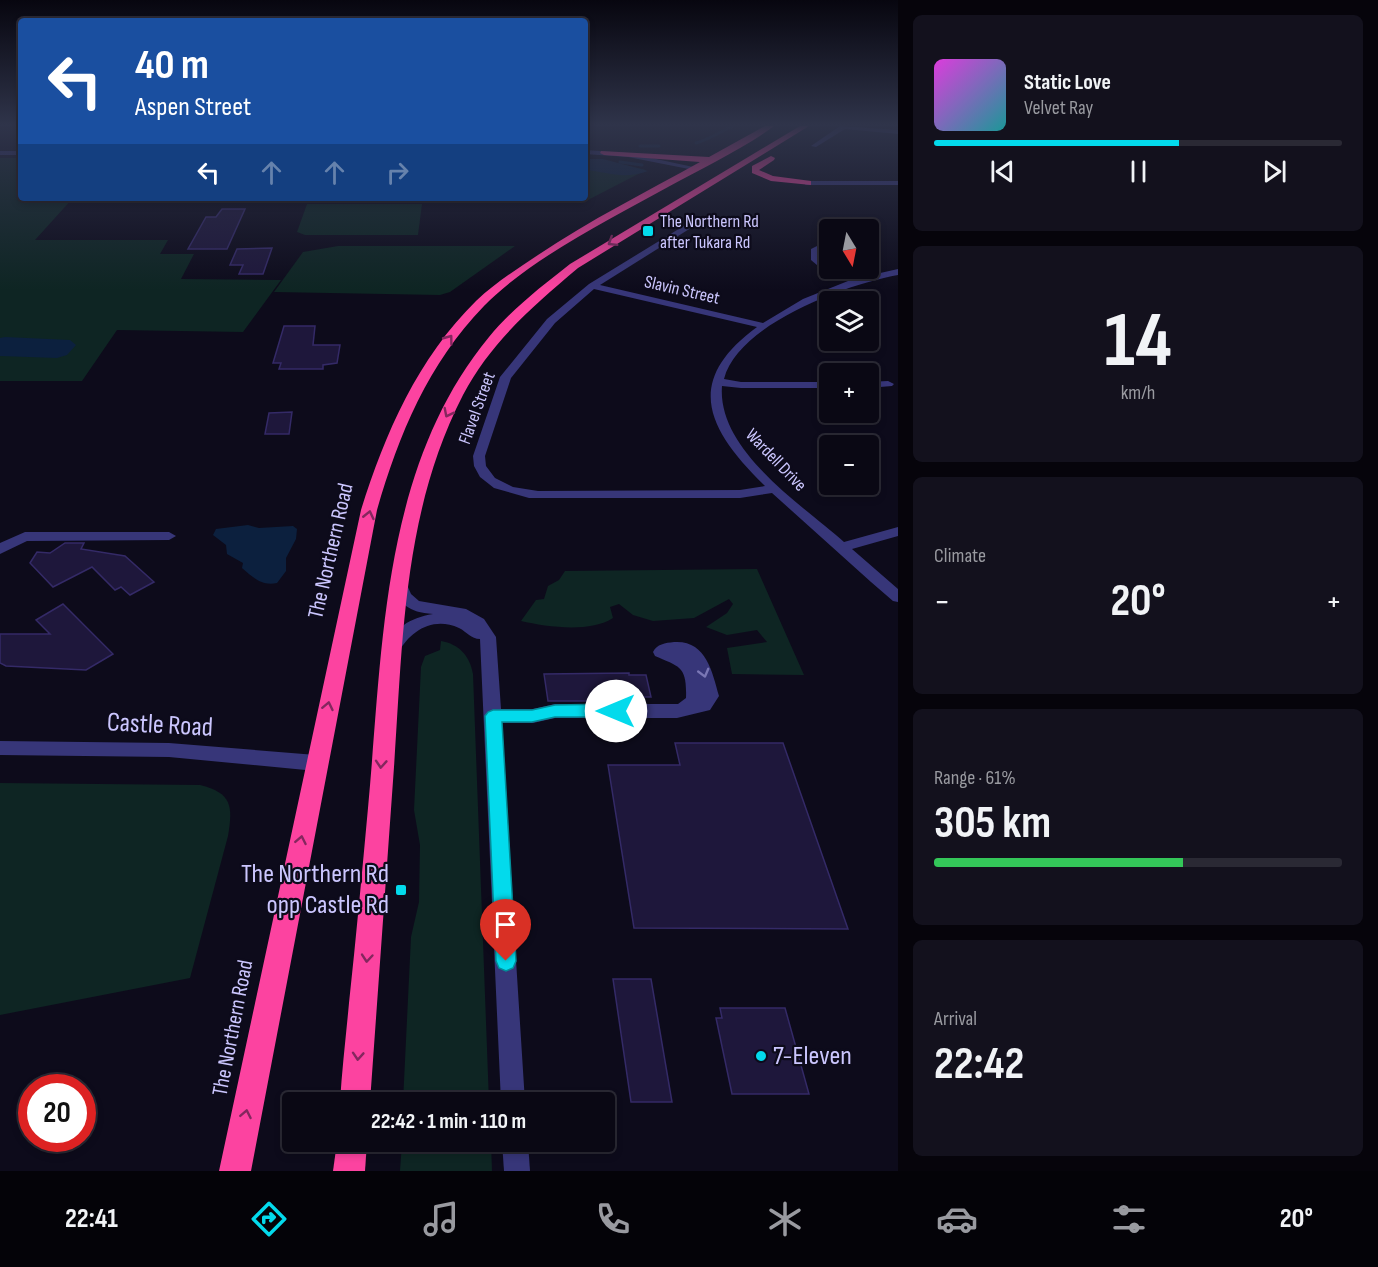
<!DOCTYPE html>
<meta charset="utf-8">
<style>
:root{--surface:#0a0814;--page:#13111d;--text:#f1f3f6;--muted:#999aa0;--line:#2a2934;--accent:#03daec}
body{margin:0;font-family:"Sofia Sans Condensed",sans-serif;background:var(--page);color:var(--text);height:100vh;display:flex;flex-direction:column;font-size:22px;white-space:nowrap}
*{box-sizing:border-box;margin:0}
p{font-size:20px;color:var(--muted)}
.icon{flex:none;width:33px;height:33px;fill:none;stroke:currentColor;stroke-width:2;stroke-linecap:round;stroke-linejoin:round}
.map{position:relative;flex:1;overflow:hidden}
.details{display:flex;flex-direction:column;gap:15px;padding:15px;background:#06040b;width:480px}
.details>*{flex:none}
.top-card{position:absolute;left:18px;top:18px;width:570px;height:183px;border-radius:6px;box-shadow:0 3px 9px #0003,0 0 0 2px var(--line);background:#1a4fa0;color:#fff;overflow:hidden}
.needle{width:39px;rotate:170deg}
.controls{position:absolute;left:819px;top:219px;display:grid;gap:12px}
.controls a{display:grid;place-items:center;width:60px;height:60px;border-radius:6px;background:var(--surface);box-shadow:0 3px 9px #0003,0 0 0 2px var(--line);font-size:30px}
.speed{position:absolute;left:18px;top:1074px;display:flex;gap:12px;font-size:30px;font-weight:700;text-align:center}
.speed>*{display:grid;place-content:center;width:78px;height:78px;border-radius:50%;background:var(--surface);box-shadow:0 3px 9px #0003,0 0 0 2px var(--line);line-height:1}
.speed .limit{border:9px solid #d22;background:#fff;color:#111}
.pin{position:absolute;display:grid;place-items:center;width:51px;height:51px;color:#fff;margin:-62px -26px;border-radius:50% 50% 50% 0;rotate:-45deg;box-shadow:0 0 6px #0007}
.pin .icon{rotate:45deg}
.me{position:absolute;width:66px;margin:-33px;rotate:270deg;stroke-linejoin:round;filter:drop-shadow(0 0 4px #0008)}
.turn{display:flex;align-items:center;gap:21px;height:126px;padding:0 18px;font-size:27px}
.turn .icon{width:78px;height:78px;stroke-width:2.5}
.turn b{display:block;font-size:42px;line-height:51px}
.lanes{display:flex;align-items:center;height:57px;padding:0 18px;background:#0003;justify-content:center;gap:30px;direction:ltr}
.lanes .off{opacity:.35}
.big{font-size:45px;font-weight:700;line-height:1.1}
.details .tile{flex:1;display:flex;flex-direction:column;justify-content:center;gap:9px;min-width:0;padding:0 21px;border-radius:9px;background:var(--page)}
.details .dial{align-items:center;gap:0}
.dial b{font-size:78px;line-height:1}
.song{display:flex;align-items:center;gap:18px}
.cover{width:72px;height:72px;border-radius:9px;background:linear-gradient(135deg,hsl(300 70% 55%),hsl(180 70% 35%))}
.played{height:6px;border-radius:3px;background:linear-gradient(90deg,var(--accent) 60%,var(--line) 60%)}
.keys{display:flex;justify-content:space-around;direction:ltr}
.heat{display:flex;justify-content:space-between;align-items:center;font-size:33px;direction:ltr}
.charge{height:9px;border-radius:4px;background:linear-gradient(90deg,#34c759 61%,var(--line) 0)}
.trip{position:absolute;left:282px;top:1092px;width:333px;height:60px;border-radius:6px;background:var(--surface);box-shadow:0 3px 9px #0003,0 0 0 2px var(--line);font-weight:700;line-height:60px;text-align:center}
.dock{display:flex;height:96px;justify-content:space-around;align-items:center;background:#040308;color:var(--muted)}
.dock .icon{width:42px;height:42px}
.dock .selected{color:var(--accent)}
.dock b{font-size:27px;color:var(--text)}
main{display:flex;flex:1;min-height:0}
.map>svg:first-child{display:block}
</style>
<main>
<div class="map">
<svg width="898" height="1171" viewBox="0 0 898 1171">
<rect width="100%" height="100%" fill="#0d0b1b"/>
<g fill="#0e2523">
<polygon points="0,158 21,158 21,198 73,198 35,240 168,240 160,254 194,254 181,279 281,280 243,332 117,330 82,381 0,381"/>
<polygon points="585,159 600,159 646,170 584,202 349,203 351,198 585,198"/>
<polygon points="307,204 422,204 418,235 305,235 297,232"/>
<polygon points="338,246 515,246 450,292 440,295 274,292 303,252"/>
<path d="M757,569L804,675L732,674L727,648L767,642L757,630L727,635L706,627L727,613L733,604L729,599L694,618L653,621L633,615L619,604L610,607L613,618C590,633 547,627 521,621L536,600L544,599L548,586L559,580L565,571Z"/>
<path d="M441,641C459,644 470,656 473,674L489,1102H403L411,937L419,902L420,845L414,810L421,667L425,656L440,650Z"/>
<path d="M0,783L200,785C232,793 233,806 228,836L190,978L0,1015Z"/>
<polygon points="402,1142 491,1142 492,1171 400,1171"/>
</g>
<g fill="#0c203e">
<path d="M585,159H603L648,171C623,180 608,172 585,170Z"/>
<polygon points="5,337 70,340 76,345 67,355 57,358 0,356 0,338"/>
<path d="M248,525L259,528L293,526L297,529L296,539L286,558V571L277,583C261,586 254,578 242,568L243,563L227,554L226,545L213,535L216,529Z"/>
</g>
<g fill="none" stroke-linecap="round" stroke-linejoin="round">
<g stroke="#0c203e" stroke-width="3">
<path d="M696,143C710,139 720,132 733,126"/>
<polyline points="640,146 659,146"/>
<polyline points="620,162 642,165"/>
</g>
</g>
<g fill="#1e173b" stroke="#342a67" stroke-width="1.5">
<polygon points="222,209 245,209 227,249 188,249 206,217 216,217"/>
<polygon points="272,248 263,274 239,274 243,265 230,265 237,249"/>
<polygon points="284,326 315,326 313,345 340,345 337,363 323,365 323,369 279,369 281,363 273,363"/>
<polygon points="292,412 289,434 265,434 269,413"/>
<polygon points="65,543 84,543 81,549 125,556 154,582 130,595 121,587 115,590 92,567 53,587 30,563 37,552 50,553"/>
<polygon points="63,604 113,654 86,670 6,666 0,663 0,634 50,634 36,620"/>
<polygon points="629,673 629,675 646,675 651,697 632,697 633,701 548,701 544,674"/>
<polygon points="675,743 783,743 848,929 634,928 608,765 680,765"/>
<polygon points="613,979 651,979 672,1102 631,1102"/>
<polygon points="720,1008 785,1008 809,1094 732,1094 716,1018 722,1018"/>
</g>
<g fill="none" stroke-linecap="round" stroke-linejoin="round">
<g fill="#373679" fill-rule="evenodd">
<polygon points="840,126 898,130 898,134 845,129 816,147 811,146"/>
<polygon points="585,150 628,153 698,168 694,170 628,157 585,154"/>
<rect x="0" y="151" width="21" height="4"/>
<polygon points="808,181 898,181 898,185 805,185"/>
<path d="M695,219L702,221L600,285L763,323L803,299L848,281L824,271L811,260V249L827,241H830V247L818,252L819,259L830,268L858,278L898,269V275C847,284 738,324 724,379L741,382H830V388H741L722,386C717,450 801,504 844,542L898,527V536L852,549L898,589V602L893,601L871,582L772,493L740,498H529L494,488L480,477L474,466L473,456L500,377L547,319L589,284ZM594,289L757,327C682,382 708,430 765,486L740,490L538,491L513,487L495,478L486,466L485,456L511,378L555,323Z"/>
<polygon points="888,381 894,384 892,386 868,388 868,382"/>
<polygon points="25,532 169,532 176,536 169,540 27,541 0,554 0,543"/>
<path d="M399,577L404,578L411,594L419,601L466,609L484,619L496,637L501,709H533L555,704H678L686,698C687,666 680,667 655,656L653,652C657,644 665,643 674,642C706,640 712,671 719,696L710,710L677,718H555L533,723H501L525,1102H501L480,639C471,639 467,632 459,628C433,616 410,631 398,653H386L384,649C395,628 409,618 433,614C408,612 400,605 392,582Z"/>
<polygon points="0,741 169,743 316,755 322,758 325,763 322,768 316,771 169,757 0,755"/>
<polygon points="502,1142 528,1142 530,1171 504,1171"/>
</g>
<g fill="#fc43a0" fill-rule="evenodd">
<path d="M765,126H774C745,148 700,169 668,187C609,220 531,258 484,306C428,364 399,434 377,510L251,1171H219L361,510C385,433 418,358 476,301C495,283 517,269 538,255C590,220 646,192 700,162L604,155L600,153L601,151L709,157Z"/>
<path d="M800,126H809L578,268C533,306 491,342 463,395C403,512 403,639 394,767C386,879 378,990 370,1102H340C342,1069 346,1036 349,1003C356,938 362,873 368,808C383,648 381,468 489,337C512,309 542,286 570,264Z"/>
<polygon points="771,156 775,158 774,160 759,170 773,176 811,181 811,185 771,181 752,173 752,166"/>
<polygon points="337,1142 367,1142 365,1171 333,1171"/>
</g>
</g>
<defs><path id="oneway-chevron" d="M-2-3.5L2.5 0L-2 3.5" fill="none" stroke-width="1.6" stroke-linecap="round" stroke-linejoin="round" transform="scale(1.5)"/></defs>
<g stroke="#84275e">
<use href="#oneway-chevron" transform="translate(612 242) rotate(148)"/>
<use href="#oneway-chevron" transform="translate(449 339) rotate(-53)"/>
<use href="#oneway-chevron" transform="translate(448 413) rotate(117)"/>
<use href="#oneway-chevron" transform="translate(369 515) rotate(-77)"/>
<use href="#oneway-chevron" transform="translate(328 706) rotate(-78)"/>
<use href="#oneway-chevron" transform="translate(381 764) rotate(94)"/>
<use href="#oneway-chevron" transform="translate(301 840) rotate(-79)"/>
<use href="#oneway-chevron" transform="translate(367 958) rotate(95)"/>
<use href="#oneway-chevron" transform="translate(358 1056) rotate(94)"/>
<use href="#oneway-chevron" transform="translate(246 1114) rotate(-79)"/>
</g>
<use stroke="#7a77b5" href="#oneway-chevron" transform="translate(704 673) rotate(75)"/>
<linearGradient id="sky" x2="0" y2="1"><stop stop-color="#07060f"/><stop offset="0.43" stop-color="#2f344a"/><stop offset="1" stop-color="#2f344a" stop-opacity="0"/></linearGradient>
<rect width="898" height="290" fill="url(#sky)"/>
<polygon fill="#03daec" stroke="#028e99" stroke-width="1.5" points="616,704 622,706 624,711 622,715 616,717 555,717 532,722 502,722 516,961 513,968 506,971 499,968 496,961 485,716 488,712 493,710 532,710 555,705"/>
<g fill="#03daec" stroke="#0d0b1b" stroke-width="2">
<rect x="642" y="225" width="12" height="12" rx="3"/>
<rect x="395" y="884" width="12" height="12" rx="3"/>
<circle cx="761" cy="1056" r="6"/>
</g>
<g text-anchor="middle" dominant-baseline="central" stroke-width="4.5" stroke-linejoin="round" paint-order="stroke">
<g font-size="18" fill="#cbc6fe" stroke="#0d0b1b" text-anchor="start">
<text x="660" y="221">The Northern Rd<tspan x="660" dy="21">after Tukara Rd</tspan></text>
</g>
<g font-size="18" fill="#cbc6fe" stroke="#0d0b1b">
<text transform="translate(682 290) rotate(13)">Slavin Street</text>
<text transform="translate(477 408) rotate(-70)">Flavel Street</text>
<text transform="translate(776 460) rotate(46)">Wardell Drive</text>
</g>
<g font-size="22" fill="#cbc6fe" stroke="#0d0b1b">
<text transform="translate(331 551) rotate(-77)">The Northern Road</text>
<text transform="translate(233 1028) rotate(-79)">The Northern Road</text>
</g>
<g font-size="27" fill="#cbc6fe" stroke="#0d0b1b">
<text transform="translate(160 725) rotate(3)">Castle Road</text>
</g>
<g font-size="27" fill="#cbc6fe" stroke="#0d0b1b" text-anchor="end">
<text x="389" y="874">The Northern Rd<tspan x="389" dy="31">opp Castle Rd</tspan></text>
<text x="773" y="1056" text-anchor="start">7-Eleven</text>
</g>
</g>
</svg>
<div class="controls">
<a><svg class="needle" viewBox="-14 -14 28 28"><path d="M0-13l5 13h-10z" fill="#e53935"/><path d="M0 13l5-13h-10z" fill="#999aa0"/></svg></a>
<a><svg class="icon" aria-label="layers" viewBox="0 0 24 24"><path d="M12 4l9 5-9 5-9-5zM3 14l9 5 9-5"/></svg></a>
<a>+</a>
<a>−</a>
</div>
<div class="speed"><div class="limit">20</div></div>
<div class="pin" style="left:506px;top:961px;background:#d93025"><svg class="icon" aria-label="arrive" viewBox="0 0 24 24"><path d="M6 21V4h12l-3 4 3 4H6"/></svg></div>
<svg class="me" style="left:616px;top:711px" viewBox="-20 -20 40 40"><circle r="19" fill="#fff"/><path d="M0-13L10 11 0 6-10 11z" fill="#03daec"/></svg>
<div class="trip">22:42 · 1 min · 110 m</div>
<div class="top-card">
<div class="turn"><svg class="icon" aria-label="left" viewBox="0 0 24 24"><path d="M17 20v-9H6M10 6l-5 5 5 5"/></svg><div><b>40 m</b>Aspen Street</div></div>
<div class="lanes"><svg class="icon" aria-label="left" viewBox="0 0 24 24"><path d="M17 20v-9H6M10 6l-5 5 5 5"/></svg><svg class="icon off" aria-label="ahead" viewBox="0 0 24 24"><path d="M12 20V5M6 11l6-6 6 6"/></svg><svg class="icon off" aria-label="ahead" viewBox="0 0 24 24"><path d="M12 20V5M6 11l6-6 6 6"/></svg><svg class="icon off" aria-label="right" viewBox="0 0 24 24"><path d="M7 20v-9h11M14 6l5 5-5 5"/></svg></div>
</div>
</div>
<section class="details">
<div class="tile">
<div class="song"><i class="cover"></i><div><b>Static Love</b><p>Velvet Ray</p></div></div>
<div class="played"></div>
<div class="keys"><svg class="icon" aria-label="previous" viewBox="0 0 24 24"><path d="M18 5L8 12l10 7zM5 5v14"/></svg><svg class="icon" aria-label="pause" viewBox="0 0 24 24"><path d="M8 5v14M16 5v14"/></svg><svg class="icon" aria-label="next" viewBox="0 0 24 24"><path d="M6 5l10 7-10 7zM19 5v14"/></svg></div>
</div>
<div class="tile dial"><b>14</b><p>km/h</p></div>
<div class="tile"><p>Climate</p>
<div class="heat"><a>−</a><b class="big">20°</b><a>+</a></div>
</div>
<div class="tile"><p>Range · 61%</p><b class="big">305 km</b><div class="charge"></div></div>
<div class="tile"><p>Arrival</p><b class="big">22:42</b></div>
</section>
</main>
<nav class="dock">
<b>22:41</b>
<svg class="icon selected" aria-label="directions" viewBox="0 0 24 24"><path d="M12 3l9 9-9 9-9-9zM9 14v-3h6M13 9l2 2-2 2"/></svg>
<svg class="icon" aria-label="music" viewBox="0 0 24 24"><path d="M9 18V5l10-2v13"/><circle cx="6" cy="18" r="3"/><circle cx="16" cy="16" r="3"/></svg>
<svg class="icon" aria-label="phone" viewBox="0 0 24 24"><path d="M5 4h4l2 5-3 2q2 4 5 5l2-3 5 2v4C11 20 4 13 5 4z"/></svg>
<svg class="icon" aria-label="climate" viewBox="0 0 24 24"><path d="M12 3v18M4 7l16 10M4 17L20 7"/></svg>
<svg class="icon" aria-label="car" viewBox="0 0 24 24"><path d="M5 17H2v-5l4-1 3-4h7l3 4 3 1v5h-3M9 17h6M6 11h13"/><circle cx="7" cy="17" r="2"/><circle cx="17" cy="17" r="2"/></svg>
<svg class="icon" aria-label="filters" viewBox="0 0 24 24"><path d="M4 7h16M4 17h16"/><circle cx="9" cy="7" r="2"/><circle cx="15" cy="17" r="2"/></svg>
<b>20°</b>
</nav>
